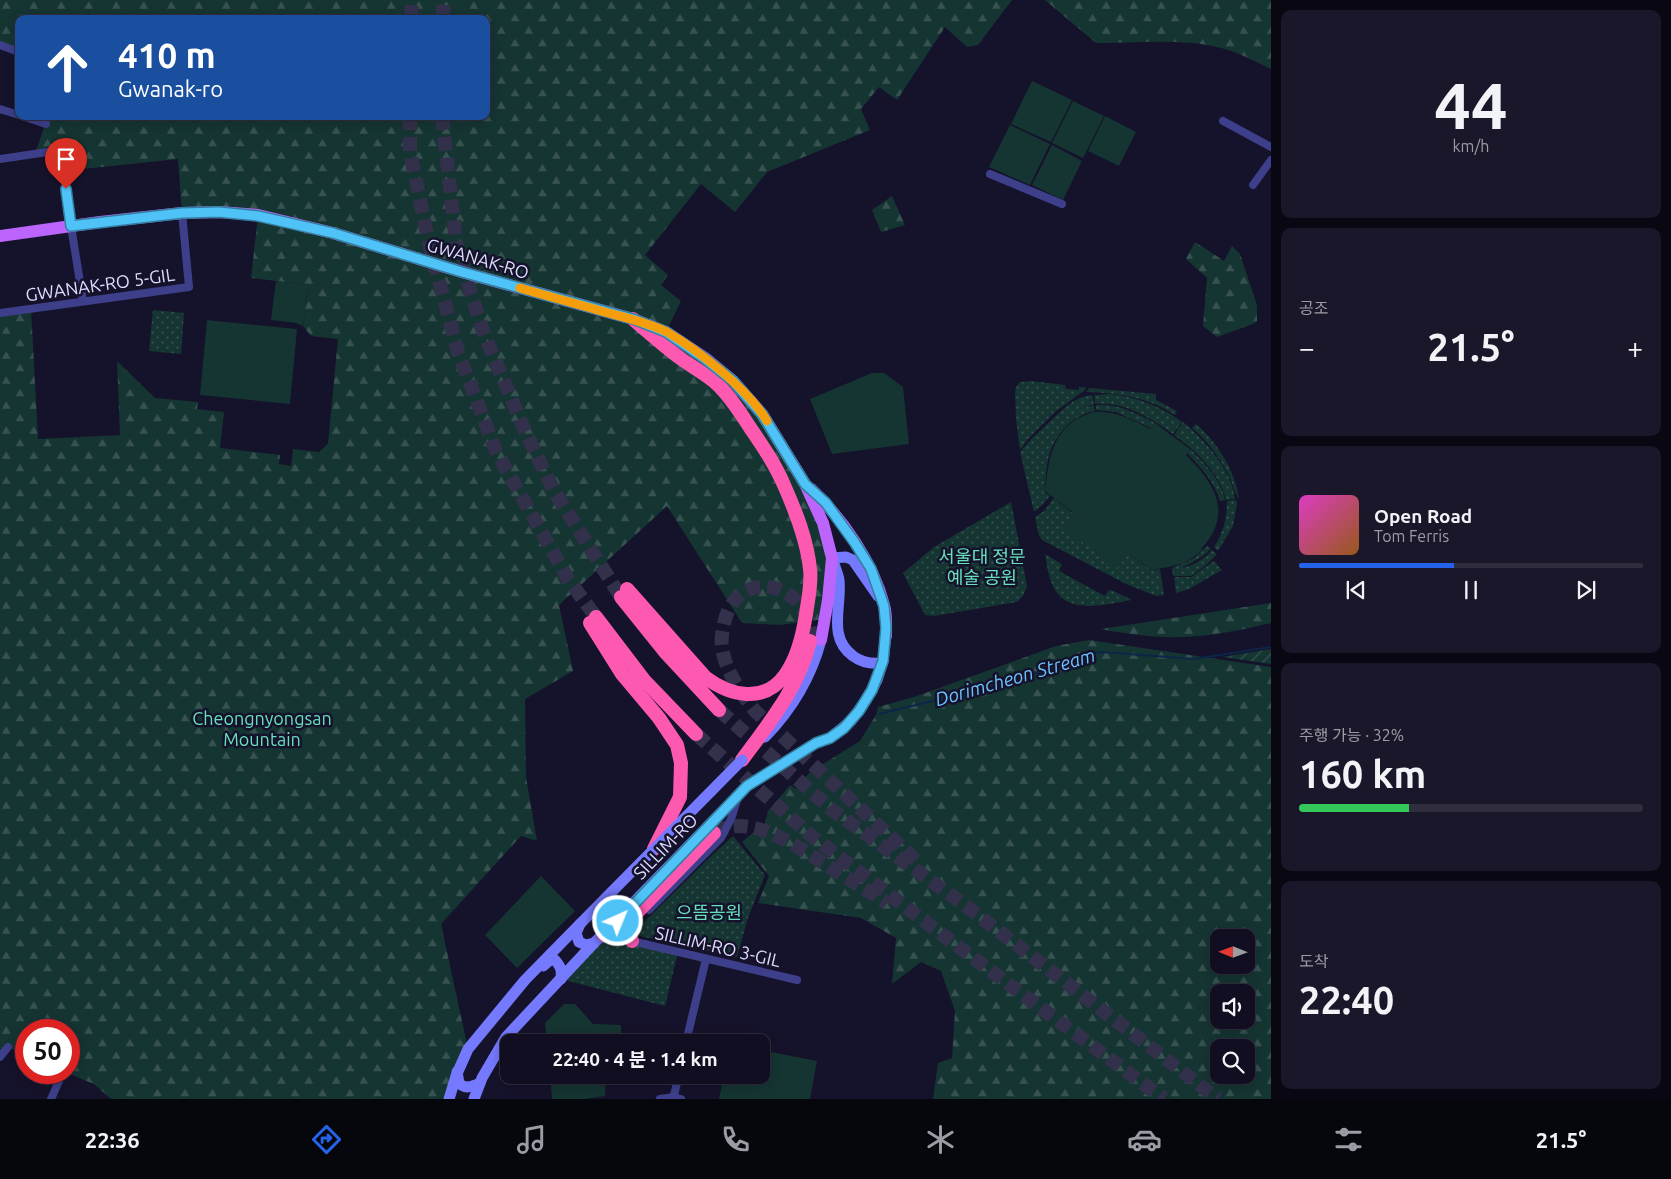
<!DOCTYPE html>
<html lang="ko">
<meta charset="utf-8">
<style>
:root{--surface:#100e20;--page:#191729;--text:#f1f3f6;--muted:#9c9ca5;--line:#302e3e;--accent:#2563eb}
body{margin:0;font-family:Ubuntu,"Noto Sans KR",sans-serif;background:var(--page);color:var(--text);height:100vh;display:flex;flex-direction:column;font-size:19px;white-space:nowrap}
*{box-sizing:border-box;margin:0}
p{font-size:16px;color:var(--muted)}
.icon{flex:none;width:28px;height:28px;fill:none;stroke:currentColor;stroke-width:2;stroke-linecap:round;stroke-linejoin:round}
.map{position:relative;flex:1;overflow:hidden}
.sheet{display:flex;flex-direction:column;gap:10px;padding:10px;background:#090812;width:400px}
.sheet>*{flex:none}
.top-card{position:absolute;left:15px;top:15px;width:475px;height:105px;border-radius:10px;box-shadow:0 2px 12px #0003,0 0 0 1px var(--line);background:#1a4fa0;color:#fff;overflow:hidden}
.needle{width:32px;rotate:271deg}
.tools{position:absolute;left:1210px;top:929px;display:grid;gap:10px}
.tools a{display:grid;place-items:center;width:45px;height:45px;border-radius:10px;background:var(--surface);box-shadow:0 2px 12px #0003,0 0 0 1px var(--line);font-size:25px}
.speed{position:absolute;left:15px;top:1019px;display:flex;gap:10px;font-size:25px;font-weight:700;text-align:center}
.speed>*{display:grid;place-content:center;width:65px;height:65px;border-radius:50%;background:var(--surface);box-shadow:0 2px 12px #0003,0 0 0 1px var(--line);line-height:1}
.speed .limit{border:8px solid #d22;background:#fff;color:#111}
.pin{position:absolute;display:grid;place-items:center;width:42px;height:42px;color:#fff;margin:-51px -21px;border-radius:50% 50% 50% 0;rotate:-45deg;box-shadow:0 0 5px #0007}
.pin .icon{rotate:45deg}
.me{position:absolute;width:55px;margin:-28px;rotate:44deg;stroke-linejoin:round;filter:drop-shadow(0 0 4px #0008)}
.turn{display:flex;align-items:center;gap:18px;height:105px;padding:0 20px;font-size:22px}
.turn .icon{width:65px;height:65px;stroke-width:2.5}
.turn b{display:block;font-size:35px;line-height:42px}
.big{font-size:38px;font-weight:700;line-height:1.1}
.sheet .card{flex:1;display:flex;flex-direction:column;justify-content:center;gap:8px;min-width:0;padding:0 18px;border-radius:10px;background:var(--page)}
.sheet .dial{align-items:center;gap:0}
.dial b{font-size:65px;line-height:1}
.song{display:flex;align-items:center;gap:15px}
.cover{width:60px;height:60px;border-radius:8px;background:linear-gradient(135deg,hsl(310 70% 55%),hsl(30 70% 35%))}
.played{height:5px;border-radius:2px;background:linear-gradient(90deg,var(--accent) 45%,var(--line) 45%)}
.keys{display:flex;justify-content:space-around;direction:ltr}
.heat{display:flex;justify-content:space-between;align-items:center;font-size:28px;direction:ltr}
.charge{height:8px;border-radius:4px;background:linear-gradient(90deg,#34c759 32%,var(--line) 0)}
.trip{position:absolute;left:500px;top:1034px;width:270px;height:50px;border-radius:10px;background:var(--surface);box-shadow:0 2px 12px #0003,0 0 0 1px var(--line);font-weight:700;line-height:50px;text-align:center}
.menu{display:flex;height:80px;justify-content:space-around;align-items:center;background:#06060d;color:var(--muted)}
.menu .icon{width:35px;height:35px}
.menu .active{color:var(--accent)}
.menu b{font-size:22px;color:var(--text)}
main{display:flex;flex:1;min-height:0}
.map>svg:first-child{display:block}
</style>
<main>
<div class="map">
<svg width="1271" height="1099" viewBox="0 0 1271 1099">
<defs>
<pattern id="grass-dots" width="8" height="8" patternUnits="userSpaceOnUse" patternTransform="scale(1.25)"><rect width="8" height="8" fill="#153532"/><path d="M2 2h.1M6 6h.1" fill="none" stroke="#375251" stroke-width="1.8" stroke-linecap="round"/></pattern>
<pattern id="forest-firs" width="22" height="20" patternUnits="userSpaceOnUse" patternTransform="scale(1.25)"><rect width="22" height="20" fill="#153532"/><path d="M5 1l3.5 6h-7zM16 11l3.5 6h-7z" fill="#375251"/></pattern>
<pattern id="garden-furrows" width="10" height="10" patternUnits="userSpaceOnUse" patternTransform="scale(1.25)"><rect width="10" height="10" fill="#153532"/><path d="M-1 1l2-2M0 10L10 0M9 11l2-2" fill="none" stroke="#375251"/></pattern>
</defs>
<rect width="100%" height="100%" fill="#15122b"/>
<g fill="url(#grass-dots)">
<polygon points="153,310 184,313 181,354 149,351"/>
<polygon points="1031,381 1065,385 1066,389 1079,390 1079,387 1086,387 1085,390 1055,412 1028,439 1020,450 1016,419 1015,392 1016,387 1020,382"/>
<path d="M1089,388L1156,394V400L1177,411L1175,415C1148,397 1118,393 1086,392Z"/>
<path d="M1111,394C1137,397 1161,406 1182,422L1173,434C1151,418 1124,401 1095,404L1094,395Z"/>
<path d="M1092,395L1094,404L1083,408L1094,405L1095,411C1073,415 1055,434 1049,456C1046,466 1046,477 1045,487V492L1050,496L1042,505L1034,512L1020,452C1029,441 1034,436 1044,427C1059,414 1071,397 1092,395Z"/>
<path d="M1096,405C1116,403 1137,413 1155,423L1151,428L1116,412L1096,410Z"/>
<path d="M1183,422C1204,439 1233,471 1235,499L1226,500C1220,473 1196,451 1174,435Z"/>
<path d="M1196,424C1217,442 1235,470 1239,499C1234,492 1233,484 1229,476C1220,458 1208,441 1192,428Z"/>
<path d="M1190,449C1204,462 1222,481 1225,500L1220,501C1215,482 1200,467 1187,453Z"/>
<polygon points="1054,498 1074,514 1064,528 1118,567 1128,553 1151,570 1160,569 1164,595 1156,596 1126,584 1042,540 1039,536 1035,517 1044,511"/>
<path d="M1235,500L1237,501V504L1233,526L1218,551L1214,547C1223,533 1227,519 1227,501Z"/>
<polygon points="1011,502 1027,586 1023,596 1017,602 934,616 925,615 903,573 934,547"/>
<path d="M1207,546L1211,549L1203,556L1182,568C1193,566 1205,558 1212,550L1217,554L1205,566L1191,576H1173L1172,568L1194,558Z"/>
<path d="M1045,554L1060,563L1062,565L1059,571L1105,596L1108,591L1111,590L1132,600C1105,604 1066,617 1052,584C1048,575 1047,564 1045,554Z"/>
<polygon points="1214,561 1222,570 1189,589 1176,593 1174,577 1191,577"/>
<polygon points="733,836 765,875 748,918 737,957 640,936 639,927 710,857"/>
<polygon points="604,935 678,952 665,1006 561,979"/>
</g>
<g fill="url(#forest-firs)" fill-rule="evenodd">
<polygon points="0,0 1012,0 978,45 967,47 945,27 897,100 879,87 861,109 870,130 767,172 735,212 701,184 645,255 668,275 661,285 681,301 666,332 762,414 828,542 825,619 780,625 742,623 667,506 559,605 573,671 525,699 526,777 537,841 521,836 441,924 468,1049 449,1099 111,1099 94,1084 67,1073 69,1072 69,1030 26,1030 26,1055 8,1047 0,1057 0,313 31,309 38,439 120,435 117,361 155,398 198,402 197,409 224,412 220,448 280,455 279,464 291,466 293,449 319,452 328,444 338,339 311,336 303,326 308,285 251,278 258,216 182,213 178,159 64,171 61,150 35,154 48,116 486,116 486,19 19,19 19,52 0,45"/>
<path d="M1045,0H1271V69C1254,61 1238,52 1221,48C1185,38 1134,43 1096,43Z"/>
<polygon points="892,196 905,225 881,232 872,210"/>
<polygon points="1195,242 1224,261 1232,246 1240,254 1257,305 1257,321 1253,324 1217,337 1203,326 1207,278 1186,259"/>
<path d="M1271,603V623C1242,630 1212,636 1182,637C1156,638 1127,634 1101,629Z"/>
<path d="M1089,640L1271,667V1099H933L938,1063L952,1058L955,1011L941,971L921,962L892,984L896,938L861,918L758,903L769,876L742,842L765,823L768,811L790,785L796,789L810,772L860,741L876,715L878,707L917,696L1056,646ZM1219,938H1246V965H1219ZM1246,992V1020H1219V992ZM1219,1048H1246V1075H1219Z"/>
</g>
<polygon fill="url(#garden-furrows)" points="1271,649 1271,664 1222,657"/>
<g fill="#153532">
<polygon points="1032,81 1072,100 1051,142 1011,124"/>
<polygon points="1073,101 1104,116 1083,158 1052,143"/>
<polygon points="1105,116 1136,132 1119,166 1088,151"/>
<polygon points="1010,125 1050,144 1030,185 989,167"/>
<polygon points="1052,145 1082,161 1063,200 1032,185"/>
<polygon points="276,281 308,285 303,326 296,323 271,320"/>
<polygon points="207,320 297,329 290,404 200,395"/>
<polygon points="872,373 884,373 903,387 909,444 832,454 810,399"/>
<path d="M1094,412C1114,410 1133,420 1150,429L1155,423L1190,449L1186,455C1215,484 1234,513 1201,549L1202,550C1188,564 1171,567 1152,570L1128,553L1118,568L1063,528L1074,513L1045,491C1049,455 1054,423 1094,412Z"/>
<polygon points="541,876 575,911 517,968 485,935"/>
<polygon points="564,1004 575,1004 593,1024 621,1025 621,1042 547,1042 545,1023"/>
<polygon points="761,1050 817,1061 810,1099 719,1099 724,1075 761,1075"/>
<polygon points="550,1075 606,1075 605,1096 585,1099 552,1099"/>
</g>
<g fill="none" stroke-linecap="round" stroke-linejoin="round">
<polyline stroke="#0c264a" stroke-width="2" points="879,714 1015,681 1084,654 1102,652 1194,659 1271,647"/>
<g stroke="#33304b" stroke-width="14" stroke-dasharray="14 7" stroke-linecap="butt">
<polyline points="411,19 412,0"/>
<polyline points="443,19 443,0"/>
<polyline points="410,116 410,152 428,239 458,352 496,451 568,579 596,617"/>
<polyline points="442,116 457,249 483,331 524,429 554,491 621,597"/>
<path d="M810,641C816,584 736,562 724,624C722,632 721,639 722,647C725,671 741,693 755,711L921,865"/>
<polyline points="719,710 831,809 966,906 1218,1099"/>
<polyline points="696,734 809,834 964,951 1164,1099"/>
<path d="M714,833C750,810 802,850 831,868C850,880 868,891 887,903"/>
</g>
<g stroke="#3d3f8a" stroke-width="8">
<polyline points="0,45 19,52"/>
<polyline points="0,109 19,115"/>
<polyline points="22,116 46,124"/>
<polyline points="1223,121 1271,147"/>
<polyline points="0,159 61,150 71,226 83,301"/>
<polyline points="990,174 1062,204"/>
<polyline points="1253,185 1271,160"/>
<polyline points="0,313 189,287 182,213"/>
<polyline points="649,910 721,838 731,819 738,797"/>
<polyline points="606,935 797,980"/>
<polyline points="686,1042 706,959"/>
<polyline points="0,1057 8,1047"/>
<polyline points="51,1099 63,1072"/>
<polyline points="660,1099 674,1097 681,1099"/>
<polyline points="673,1099 679,1075"/>
</g>
<g stroke="#7579fd" stroke-width="11">
<path d="M878,596L853,560L846,557L832,558C834,565 838,573 839,580C842,607 827,637 853,656C862,663 871,664 882,663"/>
<path d="M765,737C792,709 811,678 821,640"/>
<polyline points="580,924 576,933 579,942 586,945 594,943 747,786 816,743 830,738 851,721 866,700 877,680 883,661 886,636"/>
<path d="M543,966L550,960H555C561,967 562,970 561,979"/>
<polyline points="449,1099 456,1076 468,1049 525,980 579,925"/>
</g>
<g stroke="#bb65fd" stroke-width="12">
<polyline points="0,236 100,222 182,213 219,212 258,215 333,233 462,272 633,319 666,332 705,358 733,381 762,414 805,484 823,523 832,558 828,600 821,640"/>
<path d="M811,489C843,519 873,563 884,605C887,615 886,626 886,636"/>
</g>
<g stroke="#fd59b1" stroke-width="14">
<path d="M627,589L705,677C730,696 764,704 785,675C798,657 803,634 806,614C808,600 812,583 810,569C807,540 796,512 784,485C775,464 762,445 749,426C740,412 730,396 717,384C706,374 692,367 680,358C664,346 648,332 633,319"/>
<polyline points="621,597 666,653 719,710"/>
<polyline points="596,617 644,680 696,734"/>
<polyline points="590,623 622,674 659,718 677,745 681,763 680,797 654,849"/>
<path d="M742,760C769,723 799,687 810,641"/>
<polyline points="628,922 626,932 632,941"/>
<polyline points="604,935 628,922 714,833"/>
</g>
<g stroke="#7579fd" stroke-width="11">
<polyline points="580,924 742,760"/>
<path d="M457,1072L459,1083C465,1090 473,1086 480,1083"/>
<polyline points="474,1099 482,1078 506,1037 594,943"/>
</g>
</g>
<g fill="none" stroke-linecap="round" stroke-linejoin="round">
<g stroke="#337fa1" stroke-width="12">
<polyline id="route" points="66,189 71,226 182,213 219,212 258,216 333,233 462,272 633,319 666,332 704,358 733,381 762,414 805,484 826,503 855,543 871,569 884,606 886,628 883,661 872,690 859,711 844,728 830,738 816,743 747,786 618,921"/>
</g>
<use href="#route" stroke="#4fc3f7" stroke-width="9"/>
<path stroke="#f59e0b" stroke-width="9" d="M520,288C547,296 574,303 601,311C623,317 647,322 667,332C699,351 748,389 767,421"/>
</g>
<g text-anchor="middle" dominant-baseline="central" stroke-width="5" stroke-linejoin="round" paint-order="stroke">
<g font-size="18" fill="#dedcff" stroke="#15122b">
<text transform="translate(478 258) rotate(16)">GWANAK-RO</text>
<text transform="translate(100 284) rotate(-8)">GWANAK-RO 5-GIL</text>
<text transform="translate(665 846) rotate(-46)">SILLIM-RO</text>
<text transform="translate(718 946) rotate(13)">SILLIM-RO 3-GIL</text>
</g>
<g font-size="18" fill="#67e0bb" stroke="#15122b">
<text x="982" y="556">서울대 정문<tspan x="982" dy="21">예술 공원</tspan></text>
<text x="262" y="718">Cheongnyongsan<tspan x="262" dy="21">Mountain</tspan></text>
<text x="709" y="912">으뜸공원</text>
</g>
<g font-size="19" font-style="italic" fill="#6cc2fd" stroke="#15122b">
<text transform="translate(1015 677) rotate(-16)">Dorimcheon Stream</text>
</g>
</g>
</svg>
<div class="tools">
<a><svg class="needle" viewBox="-14 -14 28 28"><path d="M0-13l5 13h-10z" fill="#e53935"/><path d="M0 13l5-13h-10z" fill="#9c9ca5"/></svg></a>
<a><svg class="icon" aria-label="sound" viewBox="0 0 24 24"><path d="M4 9h4l5-4v14l-5-4H4zM17 9q2 3 0 6"/></svg></a>
<a><svg class="icon" aria-label="search" viewBox="0 0 24 24"><circle cx="10" cy="10" r="6"/><path d="M15 15l6 6"/></svg></a>
</div>
<div class="speed"><div class="limit">50</div></div>
<div class="pin" style="left:66px;top:189px;background:#d93025"><svg class="icon" aria-label="arrive" viewBox="0 0 24 24"><path d="M6 21V4h12l-3 4 3 4H6"/></svg></div>
<svg class="me" style="left:618px;top:921px" viewBox="-20 -20 40 40"><circle r="17" fill="#4fc3f7" stroke="#fff" stroke-width="3"/><path d="M0-11L8 9 0 5-8 9z" fill="#fff"/></svg>
<div class="trip">22:40 · 4 분 · 1.4 km</div>
<div class="top-card">
<div class="turn"><svg class="icon" aria-label="ahead" viewBox="0 0 24 24"><path d="M12 20V5M6 11l6-6 6 6"/></svg><div><b>410 m</b>Gwanak-ro</div></div>
</div>
</div>
<section class="sheet">
<div class="card dial"><b>44</b><p>km/h</p></div>
<div class="card"><p>공조</p>
<div class="heat"><a>−</a><b class="big">21.5°</b><a>+</a></div>
</div>
<div class="card">
<div class="song"><i class="cover"></i><div><b>Open Road</b><p>Tom Ferris</p></div></div>
<div class="played"></div>
<div class="keys"><svg class="icon" aria-label="previous" viewBox="0 0 24 24"><path d="M18 5L8 12l10 7zM5 5v14"/></svg><svg class="icon" aria-label="pause" viewBox="0 0 24 24"><path d="M8 5v14M16 5v14"/></svg><svg class="icon" aria-label="next" viewBox="0 0 24 24"><path d="M6 5l10 7-10 7zM19 5v14"/></svg></div>
</div>
<div class="card"><p>주행 가능 · 32%</p><b class="big">160 km</b><div class="charge"></div></div>
<div class="card"><p>도착</p><b class="big">22:40</b></div>
</section>
</main>
<nav class="menu">
<b>22:36</b>
<svg class="icon active" aria-label="directions" viewBox="0 0 24 24"><path d="M12 3l9 9-9 9-9-9zM9 14v-3h6M13 9l2 2-2 2"/></svg>
<svg class="icon" aria-label="music" viewBox="0 0 24 24"><path d="M9 18V5l10-2v13"/><circle cx="6" cy="18" r="3"/><circle cx="16" cy="16" r="3"/></svg>
<svg class="icon" aria-label="phone" viewBox="0 0 24 24"><path d="M5 4h4l2 5-3 2q2 4 5 5l2-3 5 2v4C11 20 4 13 5 4z"/></svg>
<svg class="icon" aria-label="climate" viewBox="0 0 24 24"><path d="M12 3v18M4 7l16 10M4 17L20 7"/></svg>
<svg class="icon" aria-label="car" viewBox="0 0 24 24"><path d="M5 17H2v-5l4-1 3-4h7l3 4 3 1v5h-3M9 17h6M6 11h13"/><circle cx="7" cy="17" r="2"/><circle cx="17" cy="17" r="2"/></svg>
<svg class="icon" aria-label="filters" viewBox="0 0 24 24"><path d="M4 7h16M4 17h16"/><circle cx="9" cy="7" r="2"/><circle cx="15" cy="17" r="2"/></svg>
<b>21.5°</b>
</nav>
